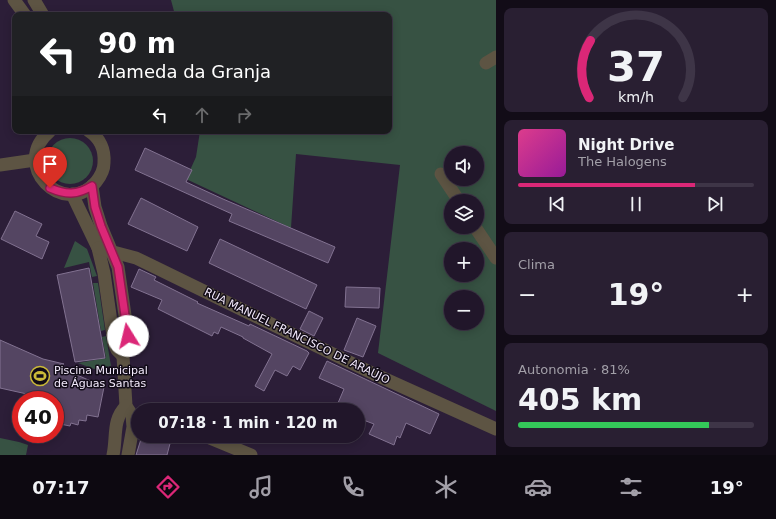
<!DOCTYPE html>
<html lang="pt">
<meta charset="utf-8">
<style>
:root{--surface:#21162a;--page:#291f32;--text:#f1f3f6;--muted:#a29fa8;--line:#3e3547;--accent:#db2777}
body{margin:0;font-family:"DejaVu Sans",sans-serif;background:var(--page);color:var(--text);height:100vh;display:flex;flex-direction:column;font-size:15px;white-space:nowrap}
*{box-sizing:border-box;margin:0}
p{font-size:13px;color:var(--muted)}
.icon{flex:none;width:22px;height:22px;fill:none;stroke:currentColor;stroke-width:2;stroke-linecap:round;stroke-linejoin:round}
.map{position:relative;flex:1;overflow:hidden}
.panel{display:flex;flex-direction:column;gap:8px;padding:8px;background:#120c17;width:280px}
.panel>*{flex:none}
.top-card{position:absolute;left:12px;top:12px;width:380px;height:122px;border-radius:8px;box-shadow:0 2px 10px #0003,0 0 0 1px var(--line);background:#202124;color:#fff;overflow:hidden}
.fabs{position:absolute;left:444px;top:146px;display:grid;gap:8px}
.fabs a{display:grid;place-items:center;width:40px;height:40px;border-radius:50%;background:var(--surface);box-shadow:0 2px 10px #0003,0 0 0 1px var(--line);font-size:20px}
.speed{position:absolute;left:12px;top:391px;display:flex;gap:8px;font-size:20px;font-weight:700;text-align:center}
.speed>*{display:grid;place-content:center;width:52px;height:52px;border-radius:50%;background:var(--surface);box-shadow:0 2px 10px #0003,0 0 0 1px var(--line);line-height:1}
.speed .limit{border:6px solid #d22;background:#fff;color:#111}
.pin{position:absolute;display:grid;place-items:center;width:34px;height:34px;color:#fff;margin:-41px -17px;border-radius:50% 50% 50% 0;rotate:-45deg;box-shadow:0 0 4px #0007}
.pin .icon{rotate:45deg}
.me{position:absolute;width:44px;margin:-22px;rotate:351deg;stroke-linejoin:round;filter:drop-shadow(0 0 3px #0008)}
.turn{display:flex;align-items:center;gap:14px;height:84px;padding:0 20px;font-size:18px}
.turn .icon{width:52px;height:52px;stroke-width:2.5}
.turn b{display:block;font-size:28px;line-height:34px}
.lanes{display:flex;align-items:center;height:38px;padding:0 20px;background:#0003;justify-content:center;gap:20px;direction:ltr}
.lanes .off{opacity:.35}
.big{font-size:30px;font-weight:700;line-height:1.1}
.panel .tile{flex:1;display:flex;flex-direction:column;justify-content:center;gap:6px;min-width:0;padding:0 14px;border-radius:8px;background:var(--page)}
.panel .dial{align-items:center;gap:0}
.dial svg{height:104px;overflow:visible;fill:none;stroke:var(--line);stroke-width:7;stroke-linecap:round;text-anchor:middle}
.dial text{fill:var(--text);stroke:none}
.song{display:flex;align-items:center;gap:12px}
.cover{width:48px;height:48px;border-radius:6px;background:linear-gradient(135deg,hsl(330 70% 55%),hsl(300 70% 35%))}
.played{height:4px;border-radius:2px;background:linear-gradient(90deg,var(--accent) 75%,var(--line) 75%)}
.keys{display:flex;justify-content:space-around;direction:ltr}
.heat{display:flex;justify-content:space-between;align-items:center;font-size:22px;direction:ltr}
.charge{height:6px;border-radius:3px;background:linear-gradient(90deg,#34c759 81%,var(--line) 0)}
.trip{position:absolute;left:131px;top:403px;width:234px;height:40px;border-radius:20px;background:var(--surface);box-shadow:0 2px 10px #0003,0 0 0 1px var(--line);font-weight:700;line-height:40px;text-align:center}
.tabs{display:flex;height:64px;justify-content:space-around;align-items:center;background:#0d0911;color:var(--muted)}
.tabs .icon{width:28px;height:28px}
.tabs .current{color:var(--accent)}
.tabs b{font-size:18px;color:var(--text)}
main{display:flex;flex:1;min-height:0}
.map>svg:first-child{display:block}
</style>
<main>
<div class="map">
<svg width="496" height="455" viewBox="0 0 496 455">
<rect width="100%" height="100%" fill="#2c1e38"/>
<g fill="#375243" fill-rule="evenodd">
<path d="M171,0H496V411L378,353L400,165L296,154L291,228L186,179L196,157L200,131H389V15H175ZM451,153H477V179H451ZM451,201H477V227H451ZM451,249H477V275H451ZM451,297H477V323H451Z"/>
<circle cx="70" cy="161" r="23"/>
<polygon points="75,241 87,249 97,276 92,277 89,262 64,268"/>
<polygon points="93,283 98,283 105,330 101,331"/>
<polygon points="106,336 111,366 94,369 78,363 106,358 102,337"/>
<polygon points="0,438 19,442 28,445 26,455 0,455"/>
</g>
<g fill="#544562" stroke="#827291">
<polygon points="145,148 192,170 186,182 223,199 335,247 328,263 229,221 232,214 135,170"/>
<polygon points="141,198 198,227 187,251 128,224"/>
<polygon points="15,211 42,224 36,236 49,242 42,259 1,239"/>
<polygon points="220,239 317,285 306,309 209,263"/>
<polygon points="89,268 105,358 75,362 57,275"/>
<polygon points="139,269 156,277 154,280 198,302 197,303 249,326 250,324 307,351 309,353 300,370 293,366 287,376 275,370 264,391 255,386 272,354 243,338 243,337 221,327 218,334 214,332 212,336 158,309 162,300 131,287"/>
<polygon points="346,287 380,288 379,308 345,307"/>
<polygon points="309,311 323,318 314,336 300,329"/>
<polygon points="357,318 376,326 363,357 344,350"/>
<polygon points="0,340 43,359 64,364 57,366 104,387 98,417 87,415 86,421 79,420 78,425 71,423 70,426 55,423 55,400 26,400 27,394 0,388"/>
<polygon points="327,361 439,414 430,434 406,423 400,438 397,436 394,445 369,434 374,424 358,418 358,410 335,410 344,389 319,378"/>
<polygon points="142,436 172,436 167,455 136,455"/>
</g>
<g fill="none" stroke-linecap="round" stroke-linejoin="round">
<g stroke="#5d5443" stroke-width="13">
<polyline points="14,0 25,15"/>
<polyline points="34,0 43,15"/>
<polyline points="486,63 496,57"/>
<path d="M50,131C9,165 64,219 96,182C100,177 104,170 104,163C105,150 100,138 89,131"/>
<polyline points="0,165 35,160"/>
<polyline points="441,174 459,201"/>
<polyline points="92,186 95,207 101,226 118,267 128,336 127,348 123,356 126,406 132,415 133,427 128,455"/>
<polyline points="72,194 98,248 104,273 114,343 117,350 123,356"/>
<polyline points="475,227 496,258"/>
<polyline points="98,248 136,258 374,374 496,429"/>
<polyline points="205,436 251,455"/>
<path d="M113,455C117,437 112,420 126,406"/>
</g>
</g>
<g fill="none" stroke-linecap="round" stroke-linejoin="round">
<g stroke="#8e194d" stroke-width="10">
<path id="route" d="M50,188C66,195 77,195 92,186L95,207L101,226L118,267L128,336"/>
</g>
<use href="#route" stroke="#db2777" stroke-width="7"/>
</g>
<defs>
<g id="stadium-ring" transform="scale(1)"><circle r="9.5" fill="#110b17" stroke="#cbba39" stroke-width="1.5"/><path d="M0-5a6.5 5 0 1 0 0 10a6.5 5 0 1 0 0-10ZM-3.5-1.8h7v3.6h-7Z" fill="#cbba39"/></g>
</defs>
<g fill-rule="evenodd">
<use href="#stadium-ring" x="40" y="376"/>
</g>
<g text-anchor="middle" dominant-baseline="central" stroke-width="3" stroke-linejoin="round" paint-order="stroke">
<g font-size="11" fill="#f3eafc" stroke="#110b17">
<text transform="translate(297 336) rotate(26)">RUA MANUEL FRANCISCO DE ARAÚJO</text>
</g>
<g font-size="11" fill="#f3eafc" stroke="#110b17" text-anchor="start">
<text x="54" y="370">Piscina Municipal<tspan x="54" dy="13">de Águas Santas</tspan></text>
</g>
</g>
</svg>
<div class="fabs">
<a><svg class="icon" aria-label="sound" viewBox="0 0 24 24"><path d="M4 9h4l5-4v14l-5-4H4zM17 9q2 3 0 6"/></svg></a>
<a><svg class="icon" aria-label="layers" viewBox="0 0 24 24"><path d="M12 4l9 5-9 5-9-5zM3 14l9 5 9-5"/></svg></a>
<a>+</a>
<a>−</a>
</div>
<div class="speed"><div class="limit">40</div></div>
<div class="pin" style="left:50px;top:188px;background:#d93025"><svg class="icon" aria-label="arrive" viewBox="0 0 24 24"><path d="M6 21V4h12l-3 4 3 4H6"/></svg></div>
<svg class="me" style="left:128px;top:336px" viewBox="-20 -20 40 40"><circle r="19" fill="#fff"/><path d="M0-13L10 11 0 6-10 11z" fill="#db2777"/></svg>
<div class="trip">07:18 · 1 min · 120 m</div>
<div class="top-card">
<div class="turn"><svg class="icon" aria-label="left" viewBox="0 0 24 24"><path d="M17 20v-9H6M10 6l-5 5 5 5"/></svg><div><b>90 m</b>Alameda da Granja</div></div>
<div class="lanes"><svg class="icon" aria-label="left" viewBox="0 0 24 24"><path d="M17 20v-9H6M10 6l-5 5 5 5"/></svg><svg class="icon off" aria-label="ahead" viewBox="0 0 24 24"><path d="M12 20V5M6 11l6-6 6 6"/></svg><svg class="icon off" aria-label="right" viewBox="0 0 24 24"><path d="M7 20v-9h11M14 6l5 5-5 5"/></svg></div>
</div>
</div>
<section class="panel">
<div class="tile dial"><svg viewBox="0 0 100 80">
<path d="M14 69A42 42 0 1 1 86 69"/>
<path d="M14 69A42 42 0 0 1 15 25" stroke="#db2777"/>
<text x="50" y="56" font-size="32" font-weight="700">37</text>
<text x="50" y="72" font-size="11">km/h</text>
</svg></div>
<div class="tile">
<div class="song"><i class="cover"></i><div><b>Night Drive</b><p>The Halogens</p></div></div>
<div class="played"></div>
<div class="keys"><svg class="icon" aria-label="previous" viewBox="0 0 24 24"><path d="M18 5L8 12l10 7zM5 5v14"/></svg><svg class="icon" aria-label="pause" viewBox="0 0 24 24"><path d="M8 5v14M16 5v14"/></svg><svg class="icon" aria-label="next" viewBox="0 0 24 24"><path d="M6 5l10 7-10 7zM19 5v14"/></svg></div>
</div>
<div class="tile"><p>Clima</p>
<div class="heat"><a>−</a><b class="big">19°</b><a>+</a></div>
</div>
<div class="tile"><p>Autonomia · 81%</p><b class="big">405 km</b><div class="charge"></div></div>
</section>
</main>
<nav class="tabs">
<b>07:17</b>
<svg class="icon current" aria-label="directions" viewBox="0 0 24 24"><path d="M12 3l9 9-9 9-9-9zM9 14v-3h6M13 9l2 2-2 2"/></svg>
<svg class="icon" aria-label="music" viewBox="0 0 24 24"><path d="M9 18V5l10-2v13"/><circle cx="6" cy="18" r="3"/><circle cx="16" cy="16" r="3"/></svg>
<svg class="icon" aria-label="phone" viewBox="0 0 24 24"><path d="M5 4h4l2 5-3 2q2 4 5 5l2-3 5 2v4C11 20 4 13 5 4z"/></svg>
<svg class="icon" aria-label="climate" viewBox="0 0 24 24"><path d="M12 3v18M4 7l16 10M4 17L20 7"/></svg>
<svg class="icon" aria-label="car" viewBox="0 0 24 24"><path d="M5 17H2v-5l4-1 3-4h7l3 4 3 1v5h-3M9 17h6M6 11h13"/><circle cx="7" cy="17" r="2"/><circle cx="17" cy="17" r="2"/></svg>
<svg class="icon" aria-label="filters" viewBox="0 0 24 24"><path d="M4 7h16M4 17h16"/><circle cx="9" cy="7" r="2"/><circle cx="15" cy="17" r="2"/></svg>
<b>19°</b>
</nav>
